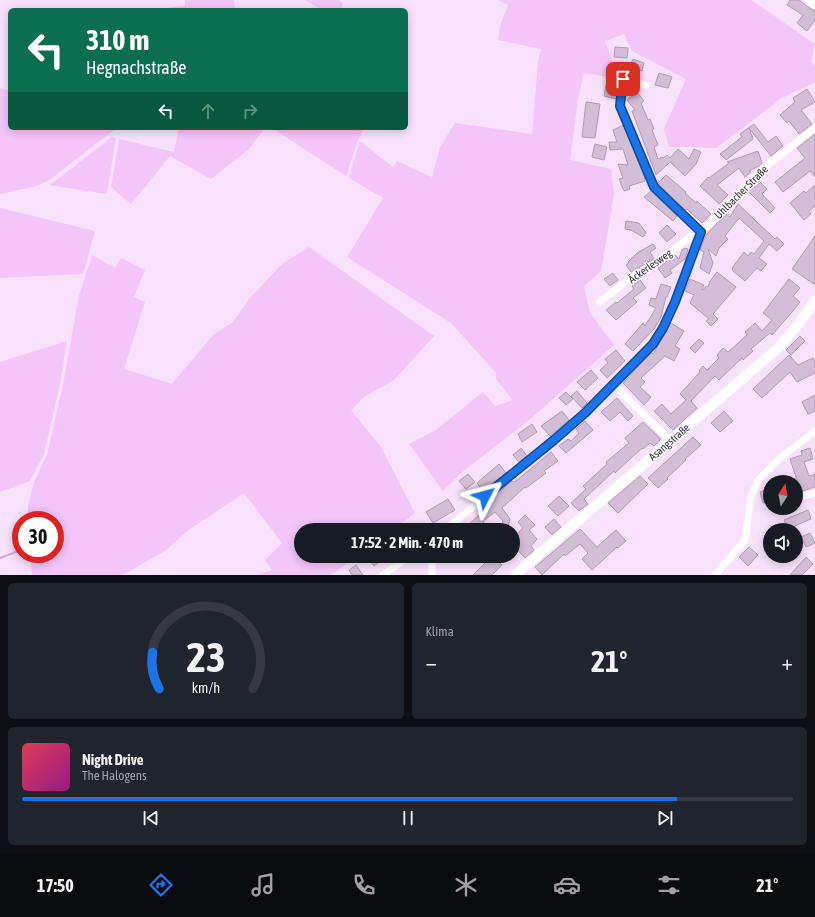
<!DOCTYPE html>
<html lang="de">
<meta charset="utf-8">
<style>
:root{--surface:#171b24;--page:#20242c;--text:#f1f3f6;--muted:#9ea1a6;--line:#363941;--accent:#1a73e8}
body{margin:0;font-family:"Asap Condensed",sans-serif;background:var(--page);color:var(--text);height:100vh;display:flex;flex-direction:column;font-size:15px;white-space:nowrap}
*{box-sizing:border-box;margin:0}
p{font-size:13px;color:var(--muted)}
.icon{flex:none;width:22px;height:22px;fill:none;stroke:currentColor;stroke-width:2;stroke-linecap:round;stroke-linejoin:round}
.map{position:relative;height:575px;overflow:hidden}
.panel{display:flex;flex-direction:column;gap:8px;padding:8px;background:#0d0f14;flex:1}
.panel>*{flex:none}
.hud{position:absolute;left:8px;top:8px;width:400px;height:122px;border-radius:6px;box-shadow:0 2px 10px #0003;background:#0b6e4f;color:#fff;overflow:hidden}
.needle{width:26px;rotate:11deg}
.tools{position:absolute;left:763px;top:475px;display:grid;gap:8px}
.tools a{display:grid;place-items:center;width:40px;height:40px;border-radius:50%;background:var(--surface);box-shadow:0 2px 10px #0003;font-size:20px}
.speed{position:absolute;left:12px;top:511px;display:flex;gap:8px;font-size:20px;font-weight:700;text-align:center}
.speed>*{display:grid;place-content:center;width:52px;height:52px;border-radius:50%;background:var(--surface);box-shadow:0 2px 10px #0003;line-height:1}
.speed .limit{border:6px solid #d22;background:#fff;color:#111}
.pin{position:absolute;display:grid;place-items:center;width:34px;height:34px;color:#fff;margin:-17px;border-radius:8px;box-shadow:0 2px 6px #0006}
.me{position:absolute;width:44px;margin:-22px;rotate:51deg;stroke-linejoin:round;filter:drop-shadow(0 0 3px #0008)}
.turn{display:flex;align-items:center;gap:14px;height:84px;padding:0 12px;font-size:18px}
.turn .icon{width:52px;height:52px;stroke-width:2.5}
.turn b{display:block;font-size:28px;line-height:34px}
.lanes{display:flex;align-items:center;height:38px;padding:0 12px;background:#0003;justify-content:center;gap:20px;direction:ltr}
.lanes .off{opacity:.35}
.big{font-size:30px;font-weight:700;line-height:1.1}
.panel .widget{flex:1;display:flex;flex-direction:column;justify-content:center;gap:6px;min-width:0;padding:0 14px;border-radius:6px;background:var(--page)}
.panel .dial{align-items:center;gap:0}
.dial svg{height:104px;overflow:visible;fill:none;stroke:var(--line);stroke-width:7;stroke-linecap:round;text-anchor:middle}
.dial text{fill:var(--text);stroke:none}
.song{display:flex;align-items:center;gap:12px}
.cover{width:48px;height:48px;border-radius:6px;background:linear-gradient(135deg,hsl(350 70% 55%),hsl(310 70% 35%))}
.played{height:4px;border-radius:2px;background:linear-gradient(90deg,var(--accent) 85%,var(--line) 85%)}
.keys{display:flex;justify-content:space-around;direction:ltr}
.heat{display:flex;justify-content:space-between;align-items:center;font-size:22px;direction:ltr}
.panel .tiles{flex:1;display:grid;gap:8px;grid-template-columns:1fr 1fr}
.widget:last-child{grid-column:span 2}
.trip{position:absolute;left:294px;top:523px;width:226px;height:40px;border-radius:20px;background:var(--surface);box-shadow:0 2px 10px #0003;font-weight:700;line-height:40px;text-align:center}
.tabs{display:flex;height:64px;justify-content:space-around;align-items:center;background:#090b0e;color:var(--muted)}
.tabs .icon{width:28px;height:28px}
.tabs .current{color:var(--accent)}
.tabs b{font-size:18px;color:var(--text)}
.map>svg:first-child{display:block}
</style>
<div class="map">
<svg width="815" height="575" viewBox="0 0 815 575">
<rect width="100%" height="100%" fill="#f8e1fb"/>
<g fill="#f3c5f9">
<polygon points="185,0 234,0 235,10 171,10 171,7 185,6"/>
<polygon points="305,0 339,0 343,3 341,10 322,10"/>
<polygon points="498,0 751,0 815,44 811,62 815,65 815,82 782,98 716,148 694,147 669,147 664,129 686,79 632,51 624,34 605,41 619,79 584,73 578,99 570,160 611,169 614,194 601,271 584,286 590,313 614,345 529,420 496,379 496,373 451,323 347,257 383,198 349,178 360,141 393,167 397,161 432,177 440,147 455,123 532,134 538,62 541,49 498,40 500,26 508,5"/>
<polygon points="0,88 10,91 10,128 114,128 114,130 48,181 36,186 0,194"/>
<polygon points="179,128 265,128 248,150 211,179 170,156 131,204 111,187 119,139 174,152"/>
<polygon points="272,128 364,128 358,140 346,176"/>
<polygon points="112,137 116,138 108,187 106,194 50,185"/>
<polygon points="0,208 95,231 83,274 0,278"/>
<polygon points="309,247 434,336 394,380 364,397 351,410 381,447 415,513 392,530 301,530 301,556 357,556 331,575 256,575 272,570 265,560 282,543 244,493 190,529 166,550 123,575 32,575 30,554 55,554 55,520 28,520 28,505 34,482 47,455 63,385 79,296 92,255 115,268 121,258 145,270 134,297 145,302 124,369 172,384 213,335 233,322 249,299 282,264"/>
<polygon points="67,341 60,384 44,454 30,481 0,492 0,362"/>
<polygon points="483,392 495,406 513,400 529,420 461,473 443,491 409,444 436,430"/>
</g>
<g fill="none" stroke-linecap="round" stroke-linejoin="round">
<polyline stroke="#dea3e7" stroke-width="2" points="0,558 21,550"/>
</g>
<g fill="#d4bed7" stroke="#b09bb3">
<polygon points="790,0 799,0 811,9 815,10 815,20 807,31 797,23 803,15 787,5"/>
<polygon points="615,47 628,48 627,58 614,57"/>
<polygon points="633,59 644,63 642,71 630,67"/>
<polygon points="659,73 672,77 668,88 655,85"/>
<polygon points="607,80 618,82 616,99 604,96"/>
<polygon points="807,89 815,102 801,110 812,124 799,134 789,121 787,123 780,115 795,102 793,98"/>
<polygon points="637,92 644,101 641,103 648,120 650,119 654,129 652,130 658,145 654,147 658,159 662,157 663,158 667,155 670,158 678,149 689,159 694,149 701,152 696,164 685,176 670,162 656,175 632,111 635,110 627,100"/>
<polygon points="586,102 600,104 595,138 582,137"/>
<polygon points="754,124 768,142 776,136 783,146 771,156 749,128 753,139 726,160 720,154 742,137 740,134"/>
<polygon points="624,125 645,178 645,181 629,186 630,189 624,191 619,179 623,178 618,164 628,165 623,149 610,150 609,142 617,142 613,130"/>
<polygon points="815,134 815,177 810,171 783,192 775,182 805,158 797,148"/>
<polygon points="595,144 607,147 604,160 592,157"/>
<polygon points="758,151 762,163 759,166 749,171 751,172 745,177 739,168 717,185 728,195 719,204 700,186 708,177 709,178 729,163 727,162"/>
<polygon points="666,175 686,192 685,193 696,203 697,201 711,214 702,223 687,209 686,210 684,209 658,184 658,183"/>
<polygon points="759,181 767,189 762,194 775,208 770,213 748,191"/>
<polygon points="815,185 815,206 809,211 811,214 804,220 790,203 804,191 806,193"/>
<polygon points="651,191 677,216 673,221 644,197"/>
<polygon points="738,204 775,239 777,237 784,244 777,251 769,244 759,258 767,264 761,271 757,268 745,281 732,270 733,269 732,268 744,252 748,256 751,252 754,254 764,241 739,218 725,236 728,239 719,248 716,256 708,249 713,263 709,274 700,268 704,252 700,250 706,235 726,214 730,217"/>
<polygon points="626,221 639,223 646,233 643,237 631,230 625,229"/>
<polygon points="667,225 676,234 667,242 659,233"/>
<polygon points="815,236 815,285 792,269"/>
<polygon points="653,244 656,248 650,252 654,259 631,272 626,265 629,263 628,262 637,253"/>
<polygon points="685,248 688,249 685,259 670,270 672,273 665,278 658,268 675,255 679,259 682,250"/>
<polygon points="717,272 736,287 713,314 718,319 711,326 706,321 709,319 690,303 694,295 685,291 690,279 704,285 702,289 703,290 706,286 708,287 710,281"/>
<polygon points="613,273 618,280 610,286 604,279"/>
<polygon points="789,279 800,288 793,296 800,302 792,312 772,335 770,333 751,349 753,351 743,360 742,358 719,380 715,376 691,401 697,408 673,430 654,411 662,404 671,414 686,400 680,394 700,372 699,371 703,366 707,370 719,358 717,355 723,348 728,352 747,335 745,332 755,323 762,331 772,320 763,313"/>
<polygon points="640,280 646,288 633,298 637,302 616,320 606,310 616,302 617,303 634,289 632,286"/>
<polygon points="661,284 671,287 667,297 666,297 661,317 654,329 633,351 625,344 643,323 645,326 656,308 649,305 651,298 656,299"/>
<polygon points="671,323 684,331 675,346 680,349 674,361 665,356 641,378 645,382 640,387 651,397 644,405 623,383 651,353 653,354"/>
<polygon points="800,336 805,341 791,355 786,350"/>
<polygon points="699,339 704,343 695,353 690,348"/>
<polygon points="616,350 625,361 607,378 600,370 608,363 605,359"/>
<polygon points="789,355 798,365 813,358 815,362 815,373 797,382 790,372 762,398 753,389"/>
<polygon points="591,370 598,378 585,390 577,382"/>
<polygon points="577,391 587,403 582,408 571,396"/>
<polygon points="566,392 573,399 566,405 559,398"/>
<polygon points="815,395 815,411 808,414 802,402"/>
<polygon points="617,398 633,416 628,421 620,412 610,421 601,412"/>
<polygon points="562,411 569,420 550,436 541,426"/>
<polygon points="724,411 733,421 720,432 711,423"/>
<polygon points="585,421 593,430 566,453 559,446 568,439 571,441 579,433 576,429"/>
<polygon points="643,422 661,439 654,446 650,443 643,449 642,448 615,473 614,471 584,499 588,504 579,511 571,503 586,489 583,486 607,464 606,462 629,443 625,438"/>
<polygon points="532,424 537,432 522,442 518,434"/>
<polygon points="693,437 701,445 685,459 686,460 667,478 668,479 658,488 648,478"/>
<polygon points="521,448 527,456 519,462 513,455"/>
<polygon points="810,448 813,459 804,462 809,476 815,474 815,487 796,493 797,480 790,459 802,455 801,451"/>
<polygon points="551,452 558,461 544,471 546,473 526,488 525,487 502,508 510,519 507,530 500,530 503,521 495,512 483,521 486,526 481,530 477,530 470,523 484,511 481,508 512,481 513,482 516,481"/>
<polygon points="499,464 506,473 483,491 477,483"/>
<polygon points="468,474 475,482 466,489 459,481"/>
<polygon points="640,476 648,484 618,513 608,503"/>
<polygon points="770,489 770,501 763,503 760,492"/>
<polygon points="559,496 569,506 558,516 548,506"/>
<polygon points="448,499 455,510 433,523 426,512"/>
<polygon points="808,510 811,519 788,529 784,520"/>
<polygon points="525,515 535,525 529,530 537,539 531,546 534,550 525,558 513,545 513,538 523,528 518,522"/>
<polygon points="554,519 561,527 552,535 545,527"/>
<polygon points="580,529 597,547 616,530 626,541 618,548 617,547 592,570 582,559 588,553 580,544 565,556 564,554 542,575 535,567"/>
<polygon points="810,533 815,543 806,547 801,537"/>
<polygon points="749,547 758,555 748,566 739,557"/>
<polygon points="367,556 388,556 374,566"/>
<polygon points="492,556 502,565 492,575 473,575"/>
<polygon points="806,557 813,564 802,575 790,575"/>
<polygon points="356,565 363,575 352,575 349,570"/>
</g>
<g fill="none" stroke-linecap="round" stroke-linejoin="round">
<g stroke="#fff" stroke-width="7">
<polyline points="646,85 623,79 621,105 654,187 701,232"/>
<polyline points="600,302 631,278 655,264 693,235 701,232"/>
<polyline points="612,383 671,441"/>
<polyline points="796,498 815,493"/>
<polyline points="445,530 554,440 585,413 653,344 663,328 675,302 701,232 764,168 815,128"/>
<polyline points="383,575 410,556"/>
<polyline points="432,575 432,556"/>
<polyline points="715,575 745,540 751,497 758,481 779,459 815,431"/>
</g>
<g stroke="#fff" stroke-width="10">
<polyline points="810,0 815,4"/>
<polyline points="515,575 778,348 797,326 815,301"/>
</g>
</g>
<g fill="none" stroke-linecap="round" stroke-linejoin="round">
<g stroke="#114b97" stroke-width="10">
<polyline id="route" points="485,496 554,440 585,413 653,344 663,328 675,302 701,232 654,187 620,106 623,79"/>
</g>
<use href="#route" stroke="#1a73e8" stroke-width="7"/>
</g>
<g text-anchor="middle" dominant-baseline="central" stroke-width="3" stroke-linejoin="round" paint-order="stroke">
<g font-size="11" fill="#352d36" stroke="#fff">
<text transform="translate(741 192) rotate(-45)">Uhlbacher Straße</text>
<text transform="translate(650 266) rotate(-35)">Äckerlesweg</text>
<text transform="translate(669 442) rotate(-41)">Asangstraße</text>
</g>
</g>
</svg>
<div class="tools">
<a><svg class="needle" viewBox="-14 -14 28 28"><path d="M0-13l5 13h-10z" fill="#e53935"/><path d="M0 13l5-13h-10z" fill="#9ea1a6"/></svg></a>
<a><svg class="icon" aria-label="sound" viewBox="0 0 24 24"><path d="M4 9h4l5-4v14l-5-4H4zM17 9q2 3 0 6"/></svg></a>
</div>
<div class="speed"><div class="limit">30</div></div>
<div class="pin" style="left:623px;top:79px;background:#d93025"><svg class="icon" aria-label="arrive" viewBox="0 0 24 24"><path d="M6 21V4h12l-3 4 3 4H6"/></svg></div>
<svg class="me" style="left:485px;top:496px" viewBox="-20 -20 40 40"><path d="M0-17L14 15 0 8-14 15z" fill="#1a73e8" stroke="#fff" stroke-width="4"/></svg>
<div class="trip">17:52 · 2 Min. · 470 m</div>
<div class="hud">
<div class="turn"><svg class="icon" aria-label="left" viewBox="0 0 24 24"><path d="M17 20v-9H6M10 6l-5 5 5 5"/></svg><div><b>310 m</b>Hegnachstraße</div></div>
<div class="lanes"><svg class="icon" aria-label="left" viewBox="0 0 24 24"><path d="M17 20v-9H6M10 6l-5 5 5 5"/></svg><svg class="icon off" aria-label="ahead" viewBox="0 0 24 24"><path d="M12 20V5M6 11l6-6 6 6"/></svg><svg class="icon off" aria-label="right" viewBox="0 0 24 24"><path d="M7 20v-9h11M14 6l5 5-5 5"/></svg></div>
</div>
</div>
<section class="panel">
<div class="tiles">
<div class="widget dial"><svg viewBox="0 0 100 80">
<path d="M14 69A42 42 0 1 1 86 69"/>
<path d="M14 69A42 42 0 0 1 9 41" stroke="#1a73e8"/>
<text x="50" y="56" font-size="32" font-weight="700">23</text>
<text x="50" y="72" font-size="11">km/h</text>
</svg></div>
<div class="widget"><p>Klima</p>
<div class="heat"><a>−</a><b class="big">21°</b><a>+</a></div>
</div>
<div class="widget">
<div class="song"><i class="cover"></i><div><b>Night Drive</b><p>The Halogens</p></div></div>
<div class="played"></div>
<div class="keys"><svg class="icon" aria-label="previous" viewBox="0 0 24 24"><path d="M18 5L8 12l10 7zM5 5v14"/></svg><svg class="icon" aria-label="pause" viewBox="0 0 24 24"><path d="M8 5v14M16 5v14"/></svg><svg class="icon" aria-label="next" viewBox="0 0 24 24"><path d="M6 5l10 7-10 7zM19 5v14"/></svg></div>
</div>
</div>
</section>
<nav class="tabs">
<b>17:50</b>
<svg class="icon current" aria-label="directions" viewBox="0 0 24 24"><path d="M12 3l9 9-9 9-9-9zM9 14v-3h6M13 9l2 2-2 2"/></svg>
<svg class="icon" aria-label="music" viewBox="0 0 24 24"><path d="M9 18V5l10-2v13"/><circle cx="6" cy="18" r="3"/><circle cx="16" cy="16" r="3"/></svg>
<svg class="icon" aria-label="phone" viewBox="0 0 24 24"><path d="M5 4h4l2 5-3 2q2 4 5 5l2-3 5 2v4C11 20 4 13 5 4z"/></svg>
<svg class="icon" aria-label="climate" viewBox="0 0 24 24"><path d="M12 3v18M4 7l16 10M4 17L20 7"/></svg>
<svg class="icon" aria-label="car" viewBox="0 0 24 24"><path d="M5 17H2v-5l4-1 3-4h7l3 4 3 1v5h-3M9 17h6M6 11h13"/><circle cx="7" cy="17" r="2"/><circle cx="17" cy="17" r="2"/></svg>
<svg class="icon" aria-label="filters" viewBox="0 0 24 24"><path d="M4 7h16M4 17h16"/><circle cx="9" cy="7" r="2"/><circle cx="15" cy="17" r="2"/></svg>
<b>21°</b>
</nav>
